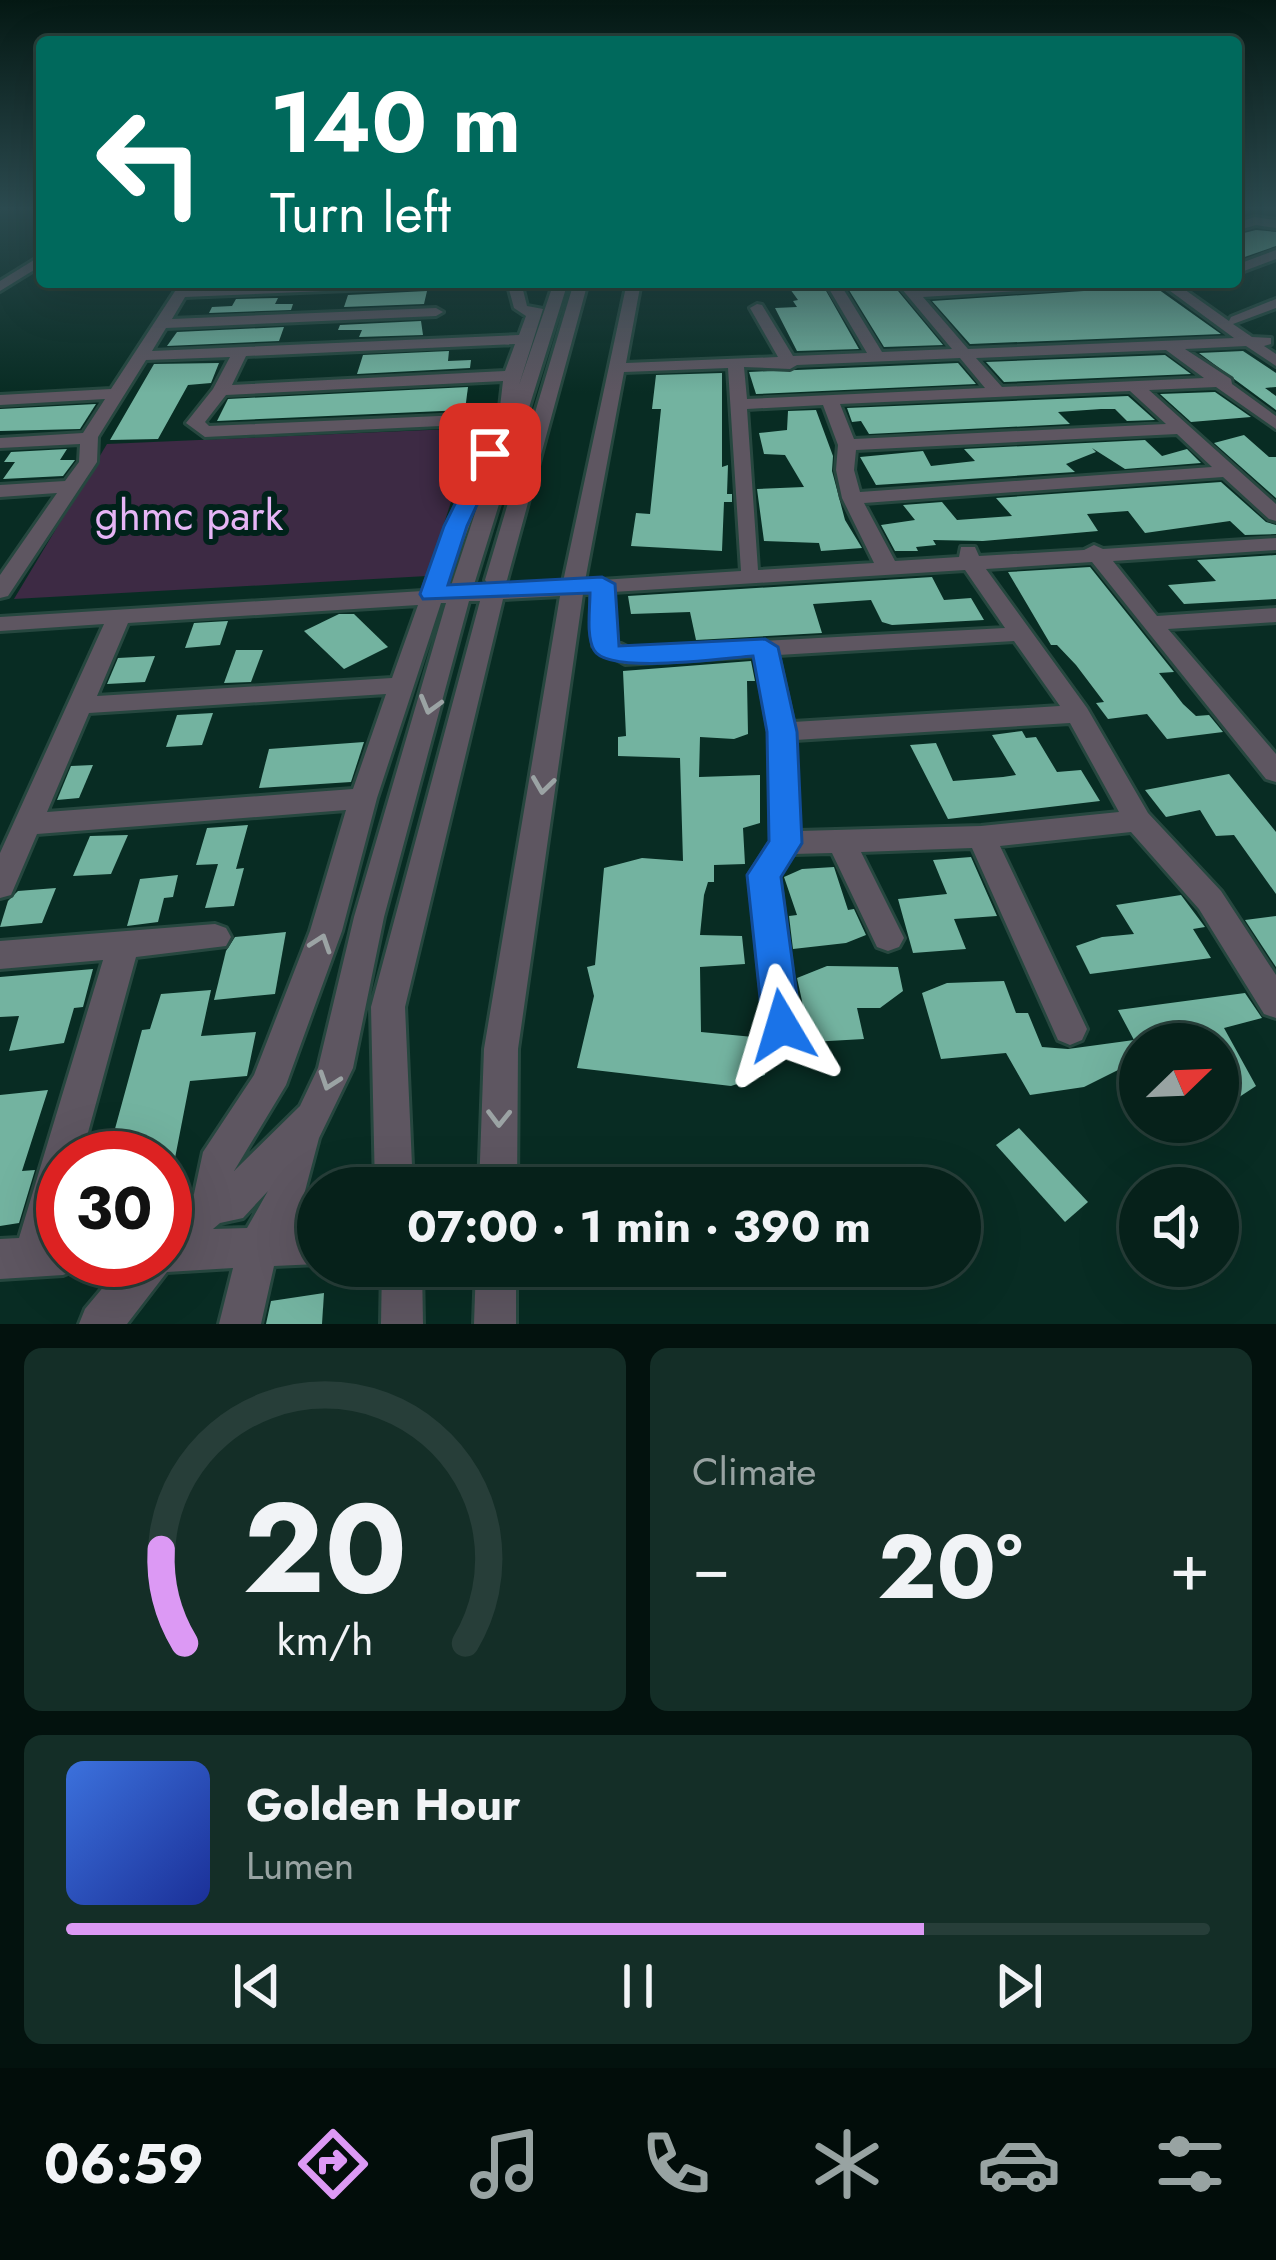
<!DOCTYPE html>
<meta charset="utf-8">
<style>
:root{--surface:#06211a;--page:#142e27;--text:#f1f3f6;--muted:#98a3a2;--line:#273e39;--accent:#dc99f4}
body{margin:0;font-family:Jost,sans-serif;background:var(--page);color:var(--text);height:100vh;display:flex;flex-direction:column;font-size:45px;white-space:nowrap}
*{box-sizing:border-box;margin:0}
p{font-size:39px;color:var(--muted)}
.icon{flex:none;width:66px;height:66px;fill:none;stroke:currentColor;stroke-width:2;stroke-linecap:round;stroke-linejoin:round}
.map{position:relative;height:1324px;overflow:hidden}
.drawer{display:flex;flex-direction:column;gap:24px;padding:24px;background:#03120e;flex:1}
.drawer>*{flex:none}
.hud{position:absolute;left:36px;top:36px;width:1206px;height:252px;border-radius:12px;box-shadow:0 12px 48px #0002,0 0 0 3px var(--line);background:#00695c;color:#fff;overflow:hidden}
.needle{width:78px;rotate:67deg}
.tools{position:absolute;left:1119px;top:1023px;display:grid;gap:24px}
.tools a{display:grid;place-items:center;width:120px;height:120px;border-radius:50%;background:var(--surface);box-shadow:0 12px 48px #0002,0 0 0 3px var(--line);font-size:60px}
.speed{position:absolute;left:36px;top:1131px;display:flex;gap:24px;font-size:60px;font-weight:700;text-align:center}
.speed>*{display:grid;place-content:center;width:156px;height:156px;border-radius:50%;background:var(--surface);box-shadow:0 12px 48px #0002,0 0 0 3px var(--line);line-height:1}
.speed .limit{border:18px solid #d22;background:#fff;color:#111}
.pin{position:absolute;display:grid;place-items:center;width:102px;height:102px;color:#fff;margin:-51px;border-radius:24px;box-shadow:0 6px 18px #0006}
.me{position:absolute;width:132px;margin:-66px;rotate:353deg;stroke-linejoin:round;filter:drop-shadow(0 0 9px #0008)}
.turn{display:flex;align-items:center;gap:42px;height:252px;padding:0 36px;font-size:54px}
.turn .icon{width:156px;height:156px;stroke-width:2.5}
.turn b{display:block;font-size:84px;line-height:102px}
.big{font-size:90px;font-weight:700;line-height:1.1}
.drawer .tile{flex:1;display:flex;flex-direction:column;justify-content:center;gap:18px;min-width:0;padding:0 42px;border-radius:18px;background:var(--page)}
.drawer .dial{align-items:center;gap:0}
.dial svg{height:312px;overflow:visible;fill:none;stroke:var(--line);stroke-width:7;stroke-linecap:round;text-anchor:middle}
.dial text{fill:var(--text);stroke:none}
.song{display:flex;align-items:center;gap:36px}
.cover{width:144px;height:144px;border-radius:18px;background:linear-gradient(135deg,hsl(220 70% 55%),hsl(230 70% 35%))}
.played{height:12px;border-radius:6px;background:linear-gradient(90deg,var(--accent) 75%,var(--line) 75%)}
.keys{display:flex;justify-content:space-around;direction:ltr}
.heat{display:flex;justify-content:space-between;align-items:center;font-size:66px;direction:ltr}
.drawer .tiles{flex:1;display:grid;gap:24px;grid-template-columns:1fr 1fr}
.tile:last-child{grid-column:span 2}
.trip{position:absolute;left:297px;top:1167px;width:684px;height:120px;border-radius:60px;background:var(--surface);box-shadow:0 12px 48px #0002,0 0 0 3px var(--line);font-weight:700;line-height:120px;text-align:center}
.tab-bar{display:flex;height:192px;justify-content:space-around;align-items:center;background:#020d0a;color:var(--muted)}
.tab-bar .icon{width:84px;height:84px}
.tab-bar .current{color:var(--accent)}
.tab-bar b{font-size:54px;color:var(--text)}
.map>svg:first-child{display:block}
</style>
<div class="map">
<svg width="1276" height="1324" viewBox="0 0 1276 1324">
<rect width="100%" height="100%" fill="#082c23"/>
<polygon fill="#3d2a44" points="475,428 427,576 14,599 107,444"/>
<g fill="#73b3a0">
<polygon points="1256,230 1276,232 1276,246 1236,260 1236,235"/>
<polygon points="785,282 821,282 859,349 797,351 775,308 797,307 793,301 798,300"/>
<polygon points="844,282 897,283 898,291 943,345 884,347"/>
<polygon points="1110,282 1148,282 1221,334 970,344 932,301 1099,290"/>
<polygon points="427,291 424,304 344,307 348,295"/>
<polygon points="278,298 275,304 293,304 291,310 209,313 212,307 232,306 236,299"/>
<polygon points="421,321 423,335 359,337 362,330 338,330 340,325"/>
<polygon points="284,327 279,341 167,346 177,332"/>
<polygon points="449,351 448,361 471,360 470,368 357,374 363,355"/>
<polygon points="1243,351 1276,373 1276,387 1265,388 1276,396 1276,410 1199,353"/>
<polygon points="1165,355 1191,374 1004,382 986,362"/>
<polygon points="219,363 211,383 188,385 158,439 110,440 154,364"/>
<polygon points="958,363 976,384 756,394 749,372"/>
<polygon points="722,373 722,467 728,465 727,494 732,494 732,502 724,502 722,551 631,546 636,513 650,514 661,409 652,409 656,375"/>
<polygon points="468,387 465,410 217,421 228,399"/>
<polygon points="1215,392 1251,417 1191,422 1160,394"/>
<polygon points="1128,396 1155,420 1127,421 1115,409 1101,409 1058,412 1070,424 869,434 861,421 852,422 847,408"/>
<polygon points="96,404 80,429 0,431 0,409"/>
<polygon points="816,410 833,456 832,471 845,520 862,548 821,551 819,543 764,541 757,489 804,487 785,455 764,454 759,433 787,430 788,411"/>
<polygon points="1244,435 1269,457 1276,457 1276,498 1214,443"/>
<polygon points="1145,440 1162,456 1187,449 1201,463 1125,469 1092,448 1096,452 1066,464 1075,472 876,485 860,457 923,451 931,466 975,461 964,449"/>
<polygon points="67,449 60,460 75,460 63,476 3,479 15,462 4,462 11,452"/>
<polygon points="1221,482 1266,522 1276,525 1276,534 1245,535 1230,521 1145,533 1128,511 1087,514 1098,531 983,541 933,540 936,545 916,547 918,551 895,551 881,525 915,520 903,505 942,502 957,520 1012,516 996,498"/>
<polygon points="1276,555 1276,599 1184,604 1168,585 1216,581 1197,560"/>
<polygon points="1090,567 1174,672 1159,673 1183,704 1196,716 1209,715 1223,732 1167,739 1147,714 1108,719 1096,703 1104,702 1076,665 1057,645 1051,645 1008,572"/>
<polygon points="932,577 944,600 971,598 984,620 892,625 882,622 871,600 813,604 822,633 696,640 690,612 631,614 628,596"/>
<polygon points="339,614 354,614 388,647 344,669 304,631"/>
<polygon points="228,621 220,645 185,648 194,623"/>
<polygon points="236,650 263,650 251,682 224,683"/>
<polygon points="155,656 145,682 107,684 118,658"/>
<polygon points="751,661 755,681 747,681 748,734 734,739 700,737 699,777 760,775 760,823 743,828 745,864 714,865 714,882 708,882 704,895 700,935 742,936 745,964 700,967 701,1032 765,1038 765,1075 731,1086 577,1068 594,996 587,967 595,965 604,868 642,858 683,861 680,758 618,756 618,737 626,736 623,671"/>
<polygon points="213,713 202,745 166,747 177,715"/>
<polygon points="1022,731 1026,738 1036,737 1057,772 1081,770 1100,801 948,819 910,745 936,743 953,781 1003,777 1016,775 992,735"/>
<polygon points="364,742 351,782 259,788 269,749"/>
<polygon points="93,765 79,798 57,800 71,766"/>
<polygon points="1229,774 1276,832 1276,894 1234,835 1216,836 1200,810 1166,817 1145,790"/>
<polygon points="248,825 236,869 244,868 234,906 205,908 218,864 196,865 207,828"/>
<polygon points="128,835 111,874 73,876 90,836"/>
<polygon points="971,857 997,916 954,919 966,949 913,953 898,899 947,894 933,860"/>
<polygon points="834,867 848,910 854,909 866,935 846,943 793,949 789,916 797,915 784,877 802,869"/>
<polygon points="178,875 173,897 164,898 158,922 127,926 140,879"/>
<polygon points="56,888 42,923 0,927 8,901 18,891"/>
<polygon points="1181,895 1205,927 1193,929 1211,958 1090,974 1076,946 1102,937 1134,934 1116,905"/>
<polygon points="1276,916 1276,967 1245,920"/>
<polygon points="286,932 275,994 214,1000 226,951 235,937"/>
<polygon points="827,966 898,967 903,991 880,1008 857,1008 864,1039 811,1042 797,978"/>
<polygon points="93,969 83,1007 74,1008 64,1043 9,1051 19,1016 0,1017 0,977"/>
<polygon points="1004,981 1016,1013 1028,1013 1042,1047 1068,1049 1134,1040 1118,1010 1245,993 1262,1018 1224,1028 1256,1086 1218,1111 1218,1044 1140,1044 1140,1079 1130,1064 1084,1087 1030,1095 1006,1053 941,1059 922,993 947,983"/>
<polygon points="211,990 201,1036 256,1032 247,1076 190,1081 175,1158 107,1158 142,1030 150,1029 161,994"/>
<polygon points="48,1090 22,1171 35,1170 19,1223 0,1226 0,1095"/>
<polygon points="1019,1128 1088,1202 1065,1222 996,1145"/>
<polygon points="324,1293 322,1324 266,1324 271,1301"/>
</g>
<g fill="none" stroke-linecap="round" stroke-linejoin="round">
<g stroke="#26473f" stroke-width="6">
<g id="minor">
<polygon points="1255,217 1276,220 1276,228 1256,225 1236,231 1236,223"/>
<polygon points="1276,250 1276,259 1236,274 1236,265"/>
<polygon points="42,255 42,265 0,291 0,281"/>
<path d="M181,282H195L191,288L450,282L443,286L185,297L172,319L436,308L443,312L436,316L166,328L152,351L519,335L526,316L514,308L507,282H521L527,306L543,309L519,385L554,282H568L473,588L489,585L485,580L574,282H588L507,580L502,586L563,582L627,282H641L626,363L778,357L750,308L757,304L762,305L793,356L867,353L825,282H839L882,352L952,349L901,288L908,284L916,289L1106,282L1099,286L923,297L968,349L1234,338L1158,282H1174L1229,321L1231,317L1276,299V308L1233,324L1252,337L1271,338V344L1264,346L1276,354V366L1246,346L1185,349L1231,379L1232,384L1276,416V429L1216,387L1149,390L1276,504V521L1269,519L1223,477L864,503L895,561L959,557L961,547H975L979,556L1084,550L1094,545L1103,549L1276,538V550L1113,561L1157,616L1276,608V622L1168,629L1276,754V782L1266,779L1092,562L986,569L1087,708L1148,813L1221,891L1276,975V1018L1264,1014L1199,909L1131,832L1000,846L1087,1029L1082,1040L1070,1045L1058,1040L972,848L861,852L904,938L899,947L888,951L877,947L832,853L793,854L779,876L799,1026L794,1037L782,1041L770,1037L765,1026L749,875L771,841L769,732L755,656L625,664L593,646L591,594H583L518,1049L517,1188H479L484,1049L560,596L503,599L405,1007L413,1188H375L371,1007L480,601H469L384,917L353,1068L319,1138L296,1225L318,1224V1264L274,1266L261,1324H219L233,1268L167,1272L127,1324H79L85,1309L126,1260H165V1219L194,1194L203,1152L254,1075L310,931L346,810L37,834L11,895L0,898V853L104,624L0,631V617L423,591L446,526L478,461L487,455L494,457L505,423L205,437L186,423L213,389L230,357L146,360L98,437L97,462L8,596L0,598V575L57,493L0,497V485L65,481L79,462L80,444L0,448V438L83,433L105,399L0,405V395L111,389ZM515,344L505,371L232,385L246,356ZM1166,350L1204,378L1002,387L976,358ZM960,358L985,388L747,399L744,367L790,369L797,365ZM728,368L741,571L585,581L624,372ZM503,381L500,407L509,413L209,426L205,422L226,395ZM1130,391L1166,424L854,439L840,404ZM823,405L838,445L836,470L842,498L874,563L758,570L747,409ZM1177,434L1212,467L860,492L854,470L856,450ZM481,495L450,589H445ZM965,570L1005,628L629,648L617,642L613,592ZM441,603H446L354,917L318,1068L300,1106L234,1171L286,1085L342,931L377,798ZM418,605L392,678L97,696L128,623ZM1014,641L1060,706L793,722L778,655ZM386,694L353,789L47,812L89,713ZM1070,723L1119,812L981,826L799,831L795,740ZM268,1191L247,1228L213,1229L220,1223L243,1218Z"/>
<polygon points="215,924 226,928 231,937 226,946 136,957 81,1158 63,1158 60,1235 63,1235 63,1260 81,1260 77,1269 63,1275 0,1279 0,1239 19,1238 103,960 0,969 0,941"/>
<polygon points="382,1266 422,1266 423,1324 381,1324"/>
<polygon points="476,1266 516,1266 516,1324 474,1324"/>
</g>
</g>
<use href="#minor" fill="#5e5661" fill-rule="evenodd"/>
</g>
<defs><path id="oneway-chevron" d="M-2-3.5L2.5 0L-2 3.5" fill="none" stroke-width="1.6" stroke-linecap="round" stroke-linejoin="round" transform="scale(3)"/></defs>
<g stroke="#9ba3a4">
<use href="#oneway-chevron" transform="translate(430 705) rotate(106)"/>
<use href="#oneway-chevron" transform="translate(543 785) rotate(98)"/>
<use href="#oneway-chevron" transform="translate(321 943) rotate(-71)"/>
<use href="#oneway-chevron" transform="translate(329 1081) rotate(109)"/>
<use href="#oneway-chevron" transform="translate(499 1118) rotate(91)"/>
</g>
<linearGradient id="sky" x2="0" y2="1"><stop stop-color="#041813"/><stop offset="0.53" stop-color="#2c4b50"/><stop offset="1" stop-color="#2c4b50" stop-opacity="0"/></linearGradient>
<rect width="1276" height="393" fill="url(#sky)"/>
<path fill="#1a73e8" stroke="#114b97" stroke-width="3" d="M490,448L501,454L467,526L448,585L602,577L615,584L619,646L765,639L778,647L797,732L802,843L781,877L801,1026L796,1039L782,1044L768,1039L763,1026L747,875L769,841L767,732L753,656C725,658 607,675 594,650C586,636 590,609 590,593L423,599L420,594L444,526L480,454Z"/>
<g text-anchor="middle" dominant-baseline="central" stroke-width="12" stroke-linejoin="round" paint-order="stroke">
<g font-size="42" fill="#e5b5f5" stroke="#00221a">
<text x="189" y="515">ghmc park</text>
</g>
</g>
</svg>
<div class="tools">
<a><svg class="needle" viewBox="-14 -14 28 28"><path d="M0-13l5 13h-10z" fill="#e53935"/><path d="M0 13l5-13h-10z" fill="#98a3a2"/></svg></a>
<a><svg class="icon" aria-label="sound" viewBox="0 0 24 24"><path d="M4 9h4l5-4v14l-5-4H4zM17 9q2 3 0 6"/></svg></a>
</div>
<div class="speed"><div class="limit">30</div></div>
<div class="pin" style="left:490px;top:454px;background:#d93025"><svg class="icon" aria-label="arrive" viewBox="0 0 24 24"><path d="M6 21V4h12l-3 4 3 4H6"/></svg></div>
<svg class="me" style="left:782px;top:1026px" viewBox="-20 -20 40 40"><path d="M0-17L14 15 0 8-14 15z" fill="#1a73e8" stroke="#fff" stroke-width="4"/></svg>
<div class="trip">07:00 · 1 min · 390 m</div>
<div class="hud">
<div class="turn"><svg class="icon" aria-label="left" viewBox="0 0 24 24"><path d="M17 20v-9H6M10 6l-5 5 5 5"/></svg><div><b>140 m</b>Turn left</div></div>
</div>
</div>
<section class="drawer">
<div class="tiles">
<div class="tile dial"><svg viewBox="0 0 100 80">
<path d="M14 69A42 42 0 1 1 86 69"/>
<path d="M14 69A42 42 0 0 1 8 45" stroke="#dc99f4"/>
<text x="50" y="56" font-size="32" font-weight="700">20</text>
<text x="50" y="72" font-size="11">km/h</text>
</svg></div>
<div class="tile"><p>Climate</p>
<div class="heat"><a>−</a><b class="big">20°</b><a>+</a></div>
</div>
<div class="tile">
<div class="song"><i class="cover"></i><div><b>Golden Hour</b><p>Lumen</p></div></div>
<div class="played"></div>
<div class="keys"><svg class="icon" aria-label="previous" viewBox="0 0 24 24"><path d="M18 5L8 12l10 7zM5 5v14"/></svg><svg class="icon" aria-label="pause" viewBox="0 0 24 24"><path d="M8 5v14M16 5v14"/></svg><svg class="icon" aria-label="next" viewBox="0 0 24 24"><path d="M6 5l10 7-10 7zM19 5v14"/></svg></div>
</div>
</div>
</section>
<nav class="tab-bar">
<b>06:59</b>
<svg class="icon current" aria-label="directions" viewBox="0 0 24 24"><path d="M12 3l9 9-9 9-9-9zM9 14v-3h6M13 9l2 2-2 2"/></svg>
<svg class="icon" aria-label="music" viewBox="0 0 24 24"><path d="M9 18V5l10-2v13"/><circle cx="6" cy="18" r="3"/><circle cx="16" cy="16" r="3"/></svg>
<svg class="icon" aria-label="phone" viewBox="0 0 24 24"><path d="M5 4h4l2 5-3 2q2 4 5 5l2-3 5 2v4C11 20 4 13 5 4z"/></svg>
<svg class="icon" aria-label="climate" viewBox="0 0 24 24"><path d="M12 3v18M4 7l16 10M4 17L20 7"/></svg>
<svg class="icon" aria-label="car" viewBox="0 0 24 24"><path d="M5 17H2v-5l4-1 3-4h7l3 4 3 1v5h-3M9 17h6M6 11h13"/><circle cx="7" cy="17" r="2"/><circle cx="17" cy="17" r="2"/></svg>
<svg class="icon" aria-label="filters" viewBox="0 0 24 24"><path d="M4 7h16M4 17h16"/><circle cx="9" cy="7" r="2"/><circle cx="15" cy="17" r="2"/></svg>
</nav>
